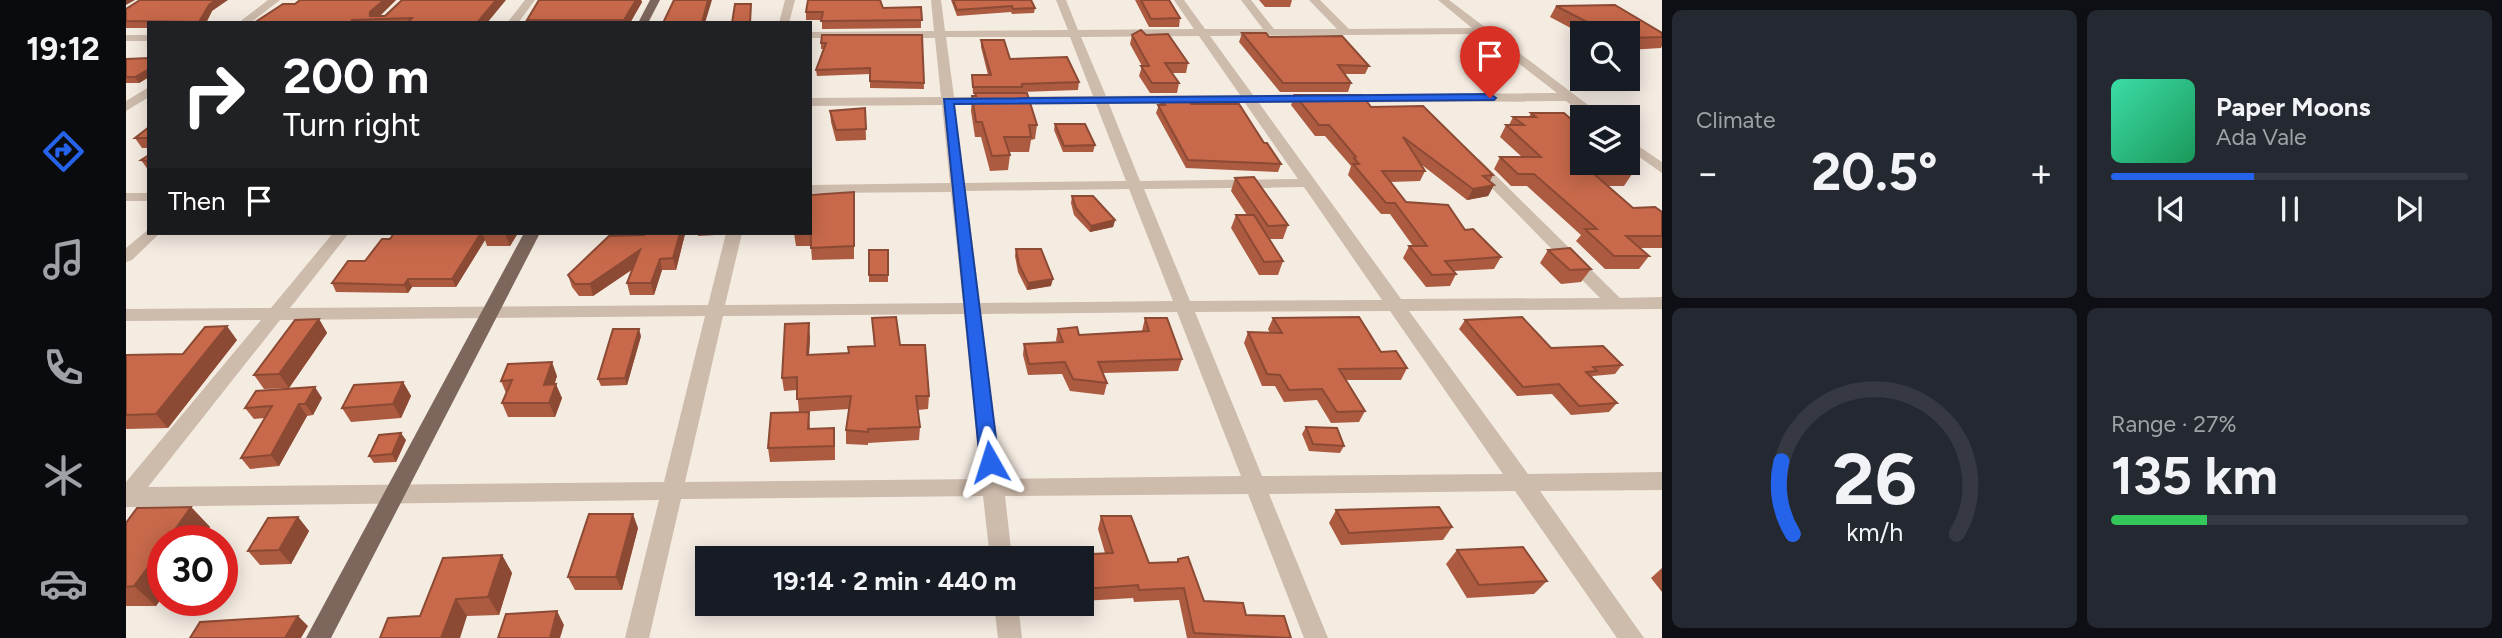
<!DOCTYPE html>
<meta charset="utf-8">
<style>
:root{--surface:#171b24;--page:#242831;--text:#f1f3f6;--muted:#9ea1a6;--line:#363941;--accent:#2563eb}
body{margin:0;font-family:Figtree,sans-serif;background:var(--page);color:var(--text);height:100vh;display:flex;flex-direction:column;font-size:26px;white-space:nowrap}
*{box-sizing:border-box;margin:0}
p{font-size:23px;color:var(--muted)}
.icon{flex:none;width:38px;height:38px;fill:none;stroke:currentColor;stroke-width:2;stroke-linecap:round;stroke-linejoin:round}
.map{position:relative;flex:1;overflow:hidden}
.sheet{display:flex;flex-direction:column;gap:10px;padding:10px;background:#0d0f14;width:840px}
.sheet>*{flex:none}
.hud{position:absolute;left:21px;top:21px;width:665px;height:214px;border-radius:0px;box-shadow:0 4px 18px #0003;background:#202124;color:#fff;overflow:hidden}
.buttons{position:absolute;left:1444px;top:21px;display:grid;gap:14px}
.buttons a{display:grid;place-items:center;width:70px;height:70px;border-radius:0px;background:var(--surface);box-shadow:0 4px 18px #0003;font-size:35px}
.speed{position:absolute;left:21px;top:525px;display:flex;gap:14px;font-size:35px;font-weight:700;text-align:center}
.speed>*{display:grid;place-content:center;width:91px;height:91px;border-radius:50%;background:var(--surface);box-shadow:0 4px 18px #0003;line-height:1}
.speed .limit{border:10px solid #d22;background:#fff;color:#111}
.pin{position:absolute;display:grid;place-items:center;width:60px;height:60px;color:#fff;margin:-72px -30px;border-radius:50% 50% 50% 0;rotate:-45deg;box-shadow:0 0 7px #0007}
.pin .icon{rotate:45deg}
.me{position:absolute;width:77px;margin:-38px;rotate:354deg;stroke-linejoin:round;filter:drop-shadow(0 0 5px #0008)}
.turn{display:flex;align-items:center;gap:24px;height:147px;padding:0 21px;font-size:32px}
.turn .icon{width:91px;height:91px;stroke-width:2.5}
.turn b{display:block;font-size:49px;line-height:60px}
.then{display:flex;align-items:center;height:66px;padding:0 21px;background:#0003;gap:14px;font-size:26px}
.big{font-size:52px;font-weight:700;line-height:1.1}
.sheet .card{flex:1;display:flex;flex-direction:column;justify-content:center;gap:10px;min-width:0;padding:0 24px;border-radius:10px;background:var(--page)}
.sheet .dial{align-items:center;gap:0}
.dial svg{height:182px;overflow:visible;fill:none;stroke:var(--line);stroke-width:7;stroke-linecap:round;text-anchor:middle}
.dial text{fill:var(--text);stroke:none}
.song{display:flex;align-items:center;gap:21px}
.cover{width:84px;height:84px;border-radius:10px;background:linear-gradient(135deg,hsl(160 70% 55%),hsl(150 70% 35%))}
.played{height:7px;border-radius:4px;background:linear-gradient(90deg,var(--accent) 40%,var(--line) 40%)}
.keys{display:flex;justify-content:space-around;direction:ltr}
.heat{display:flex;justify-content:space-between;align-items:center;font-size:38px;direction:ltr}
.charge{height:10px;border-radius:5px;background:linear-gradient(90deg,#34c759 27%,var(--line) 0)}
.sheet .tiles{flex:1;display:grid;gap:10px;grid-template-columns:repeat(2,1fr)}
.trip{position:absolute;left:569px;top:546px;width:399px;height:70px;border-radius:0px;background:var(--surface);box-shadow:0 4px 18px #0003;font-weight:700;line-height:70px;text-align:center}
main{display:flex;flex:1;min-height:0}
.dock{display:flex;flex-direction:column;width:126px;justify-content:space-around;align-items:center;background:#090b0e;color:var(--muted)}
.dock .icon{width:49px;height:49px}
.dock .on{color:var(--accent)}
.dock b{font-size:32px;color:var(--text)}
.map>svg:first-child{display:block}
</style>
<main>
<nav class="dock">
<b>19:12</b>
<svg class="icon on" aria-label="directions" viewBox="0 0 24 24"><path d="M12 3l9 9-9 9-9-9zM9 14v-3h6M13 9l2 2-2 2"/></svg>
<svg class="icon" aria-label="music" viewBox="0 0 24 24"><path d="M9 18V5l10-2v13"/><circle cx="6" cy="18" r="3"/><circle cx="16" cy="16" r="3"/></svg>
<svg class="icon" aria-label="phone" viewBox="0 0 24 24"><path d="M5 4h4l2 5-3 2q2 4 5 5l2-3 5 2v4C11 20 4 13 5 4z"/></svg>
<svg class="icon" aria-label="climate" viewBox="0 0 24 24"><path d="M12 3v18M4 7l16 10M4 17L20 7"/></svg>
<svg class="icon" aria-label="car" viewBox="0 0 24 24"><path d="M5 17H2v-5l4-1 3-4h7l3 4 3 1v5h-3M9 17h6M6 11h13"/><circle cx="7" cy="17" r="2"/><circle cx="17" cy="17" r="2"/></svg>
</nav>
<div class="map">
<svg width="1536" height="638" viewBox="0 0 1536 638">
<rect width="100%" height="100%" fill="#f4ebe1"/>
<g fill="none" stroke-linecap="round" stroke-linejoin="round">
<g fill="#cdbbac" fill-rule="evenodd">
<polygon points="142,0 154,0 124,23 112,23"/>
<polygon points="399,0 409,0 392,23 381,23"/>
<polygon points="659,0 669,0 663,23 653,23"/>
<path d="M805,0H815L819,31L942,30L930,0H940L952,30L1068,29L1048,0H1058L1079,29H1137L1115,0H1125L1148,29H1211L1183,0H1194L1223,29L1346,28L1312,0H1323L1474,114L1475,117H1461L1440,101L1133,103L1275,299L1474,298L1343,165L1341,162L1348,158L1353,159L1494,298L1536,297V309L1283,311L1402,474L1536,472V490L1414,491L1518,638H1491L1389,491L1143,494L1202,638H1178L1122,494L879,496L886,558H864L857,496L555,499L523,638H499L533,500L0,507V482L135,320L0,321V309L145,308L207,233H223L164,308L582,305L600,233H616L599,305L837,303L825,192L684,193V185L824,183L816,105L684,106V98L815,97L809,38H684V32L808,31ZM1355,34L1431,93L1127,95L1084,36ZM1073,36L1114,95L980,96L955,37ZM820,37H944L967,96L828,97ZM1119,103L1172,179L1014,181L983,104ZM970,104L1000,181L838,183L828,105ZM1178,187L1256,300L1064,301L1018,189ZM1003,189L1047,301L854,303L840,191ZM1264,311L1377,474L1136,476L1069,312ZM1051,312L1115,476L876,479L855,314ZM838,314L855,479L559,482L597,316ZM579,316L538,482L22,487L154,320Z"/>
<rect x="0" y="35" width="23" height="6"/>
<polygon points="23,87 23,97 0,111 0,101"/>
<polygon points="1502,139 1536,162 1536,173 1502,149"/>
<rect x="0" y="193" width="23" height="8"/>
<polygon points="23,229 23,233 34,233 6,260 0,262 0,248"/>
<polygon points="868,604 892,604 896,638 872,638"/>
</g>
<g fill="#7d675c" fill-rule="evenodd">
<polygon points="524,0 534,0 522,23 512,23"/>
<polygon points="398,233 414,233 205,638 180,638"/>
</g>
</g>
<g fill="#ac5a40">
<polygon points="270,0 253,16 361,23 128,23 169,4"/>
<polygon points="413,0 515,0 516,2 504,23 402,23 401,20"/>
<polygon points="825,0 905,0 909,8 908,13 886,14 885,12 831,16"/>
<polygon points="1009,0 1043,0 1054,18 1053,27 1023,27"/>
<polygon points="1133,0 1166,0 1164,7 1139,7"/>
<polygon points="1430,6 1536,33 1536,46 1535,48 1502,50 1502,33 1456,34 1424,17"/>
<polygon points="795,7 795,28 699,29 696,29 696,20 680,20 680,12 757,8"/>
<polygon points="0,9 86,11 80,23 23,23 23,28 0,28"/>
<polygon points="1116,33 1143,37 1243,66 1239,74 1219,74 1225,83 1222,92 1154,92 1113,42"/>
<polygon points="796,35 798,89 744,88 744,74 691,76 690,70 698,49 695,49 695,43"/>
<polygon points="1006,35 1020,35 1062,63 1060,73 1046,73 1053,83 1051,93 1024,93 1013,76 1016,66 1004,44"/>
<polygon points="855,40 884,59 953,82 952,90 896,92 911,125 909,139 905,140 903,152 883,152 884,155 882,170 864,171 855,137 849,137 845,111 846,96 849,96 849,94 847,94 846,75 862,75 855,47"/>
<polygon points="23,58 23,77 13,83 0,83 0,59"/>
<polygon points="1169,95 1245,107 1367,175 1364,181 1368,185 1362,196 1341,200 1296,165 1299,171 1294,181 1264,182 1280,202 1339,230 1375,257 1368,269 1328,271 1330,274 1324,286 1300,287 1277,258 1283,246 1287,246 1264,214 1255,214 1222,175 1225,166 1199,136 1189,136 1165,105"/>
<polygon points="1035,99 1065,104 1138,143 1155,164 1152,172 1060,168 1030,113"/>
<polygon points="739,108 740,140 710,141 705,122 704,111"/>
<polygon points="1405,113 1506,174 1498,186 1482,186 1507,208 1536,212 1536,248 1514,248 1523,256 1513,269 1479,269 1450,241 1455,235 1401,186 1385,186 1368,169 1374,157 1396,157 1374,137 1380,125 1383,125 1387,117 1403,117"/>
<polygon points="929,124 969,145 967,152 937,152 928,130"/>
<polygon points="23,127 23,148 16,148 9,138"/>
<polygon points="23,155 23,171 15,160"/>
<polygon points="1109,178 1162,225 1157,239 1143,239 1157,261 1152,275 1133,275 1105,228 1110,215 1121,215 1105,191"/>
<polygon points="728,192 728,259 686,260 685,246 670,246 668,233"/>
<polygon points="946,196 989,220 987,227 964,232 948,215 945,203"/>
<polygon points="268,233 392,233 384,246 361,246 359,240 330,287 286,287 282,293 210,292 206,283 239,261 264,239"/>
<polygon points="518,233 559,233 559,234 550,270 536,270 528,295 504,295 501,283 507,269 467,296 453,296 446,287 442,275 518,235"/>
<polygon points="572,233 591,233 590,235 572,236"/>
<polygon points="890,249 925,286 901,290 892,272 889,256"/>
<rect x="743" y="250" width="19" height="32"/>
<polygon points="1422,250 1465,269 1455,282 1435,284 1414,263"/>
<polygon points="746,318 774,345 803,396 802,409 792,410 794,427 793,440 742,443 742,445 720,444 720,430 723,409 673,412 683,412 684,429 709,442 709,460 644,462 642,448 673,412 671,390 658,391 656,378 684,337 683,355 723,353 748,346"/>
<polygon points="1019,318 1056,359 1052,371 977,373 981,383 978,395 944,391 936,374 902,375 897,355 898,344 931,342 930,340 932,329 953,335 1016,331"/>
<polygon points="1147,318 1255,352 1281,368 1275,380 1220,380 1239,411 1233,422 1205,423 1191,400 1158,402 1149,386 1136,386 1118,343 1122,332 1144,333 1142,329"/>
<polygon points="193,319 201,333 163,388 138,389 128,375"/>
<polygon points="1339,320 1425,348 1496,365 1489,374 1467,376 1466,377 1491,403 1483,412 1445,415 1426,394 1391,396 1333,329"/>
<polygon points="515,336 501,385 475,386 472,379"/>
<polygon points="111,340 42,428 0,429 0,355 57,354"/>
<polygon points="431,376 428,384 436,398 429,417 382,417 376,403 380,393 375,381"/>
<polygon points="277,382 285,396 275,418 225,422 216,408"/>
<polygon points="196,398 187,415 181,416 153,466 124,469 115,458 139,418 128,419 119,408"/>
<polygon points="1180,427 1218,446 1214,453 1183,451 1176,434"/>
<polygon points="280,440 270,462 248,463 243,456"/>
<polygon points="65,507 84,527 30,606 0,606 0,523"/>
<polygon points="1210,510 1326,527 1317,540 1215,545 1203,523"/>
<polygon points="975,516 1023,563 1051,562 1052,559 1078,601 1120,615 1165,638 1061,638 1053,600 1008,602 1007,598 956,601 956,558 944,558 945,555 979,553 972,529"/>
<polygon points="172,517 183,531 165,564 134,565 122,551"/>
<polygon points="512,528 496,590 449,590 442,577"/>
<polygon points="1331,550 1421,581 1408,594 1341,598 1320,564"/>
<polygon points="376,555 386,573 373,615 341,616 294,616"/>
<polygon points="1536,568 1536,592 1525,578"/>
</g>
<g fill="#8c4a34">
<polygon points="0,0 9,0 0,5"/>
<polygon points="90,0 102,0 86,11 80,23 73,23 83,5"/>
<polygon points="258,0 270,0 250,20 244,16 244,12"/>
<polygon points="370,0 380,0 361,23 351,23"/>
<polygon points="510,0 515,0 516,2 504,23 499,23 498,20"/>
<polygon points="582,0 586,0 579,23 576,23"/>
<polygon points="23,69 23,77 13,83 9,77"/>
<polygon points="1368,185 1362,196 1341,200 1347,189"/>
<polygon points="989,220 987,227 964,232 965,226"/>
<polygon points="356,233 359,240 330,287 326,279"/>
<polygon points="379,233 392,233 384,246"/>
<polygon points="554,233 559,233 559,234 550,270 547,258"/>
<polygon points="514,250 517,262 467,296 464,284"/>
<polygon points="534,259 536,270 528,295 525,283"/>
<polygon points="282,279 286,287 282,293 278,285"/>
<polygon points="927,279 925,286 901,290 902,283"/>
<polygon points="193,319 201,333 163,388 153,374"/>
<polygon points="683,323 684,337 682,368 681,355"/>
<polygon points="101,326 111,340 42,428 30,414"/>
<polygon points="513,329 515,336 501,385 499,378"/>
<polygon points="426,362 431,376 424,399 418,385"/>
<polygon points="277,382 285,396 275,418 267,404"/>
<polygon points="430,384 436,398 429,417 423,403"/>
<polygon points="189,387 196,398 187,415 179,404"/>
<polygon points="173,404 181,416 153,466 145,455"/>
<polygon points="275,433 280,440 270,462 266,454"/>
<polygon points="65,507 84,527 75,541 41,541"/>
<polygon points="507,514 512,528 496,590 490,577"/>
<polygon points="172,517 183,531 165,564 153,550"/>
<polygon points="37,547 37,596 30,606 8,586"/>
<polygon points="376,555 386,573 373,615 362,597"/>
<polygon points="330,599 341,616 334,638 315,638"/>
<polygon points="431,611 438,625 434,638 424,638"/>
<polygon points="172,616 182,626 175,638 159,638"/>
</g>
<g fill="#c8694b" stroke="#8c4a34" stroke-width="2">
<polygon points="14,0 90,0 83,5 73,22 0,21 0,9"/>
<polygon points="174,0 258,0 244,12 244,16 259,16 276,0 370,0 351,23 282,23 286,18 226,20 224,23 128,23 157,4 169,4"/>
<polygon points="413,0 510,0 498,20 401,20"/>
<polygon points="548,0 582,0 576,23 537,23"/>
<polygon points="682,0 754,0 757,8 795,7 796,20 699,21 695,21 697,12 680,12"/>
<polygon points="827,0 905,0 909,8 887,9 886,6 831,10"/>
<polygon points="1015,0 1043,0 1054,18 1025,19"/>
<polygon points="609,4 625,4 624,23 606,23"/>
<polygon points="1489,5 1536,33 1536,37 1502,38 1502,33 1482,33 1430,6"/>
<polygon points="1015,30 1020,35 1042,34 1062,63 1039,63 1053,83 1026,83 1015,66 1023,66 1006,35"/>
<polygon points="1116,33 1140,33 1143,37 1216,36 1243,66 1212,65 1225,83 1157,83"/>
<polygon points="696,35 796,35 798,83 744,81 744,68 690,70 700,43 695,43"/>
<polygon points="855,40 878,40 884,59 941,57 953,82 896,84 896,87 847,87 846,75 865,75"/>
<polygon points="23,58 23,69 9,77 0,77 0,59"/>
<polygon points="849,93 901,93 911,125 903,125 905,137 878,137 884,155 866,156 856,122 850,122 846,96 850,96"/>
<polygon points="1169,95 1236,95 1245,107 1297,106 1367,175 1357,176 1368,185 1347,189 1277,137 1299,171 1256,171 1280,202 1322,205 1339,230 1347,229 1375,257 1319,261 1330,274 1306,275 1283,246 1301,246 1269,203 1260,203 1227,164 1233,164 1228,158 1230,157 1203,125 1193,125"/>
<polygon points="1062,98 1065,104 1113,104 1138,143 1141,143 1155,164 1062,160 1032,105 1039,105 1035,99"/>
<polygon points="739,108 740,129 710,130 704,111"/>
<polygon points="1405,113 1438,113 1456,129 1456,163 1494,163 1506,174 1468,174 1507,208 1529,207 1536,212 1536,236 1500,236 1523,256 1488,256 1459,229 1471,229 1408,174 1392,174 1374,157 1415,157 1380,125 1398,125 1387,117 1410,117"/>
<polygon points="929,124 959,124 969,145 938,146"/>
<polygon points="23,127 23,138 9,138"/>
<polygon points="23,155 23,161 15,160"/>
<polygon points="1128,177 1162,225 1142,226 1109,178"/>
<polygon points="728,192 728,246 685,248 684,195"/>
<polygon points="946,196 967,196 989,220 965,226 950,208"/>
<polygon points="1110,215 1128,215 1157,261 1138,262"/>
<polygon points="268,233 355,233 326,279 282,279 278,285 206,283 222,261 239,261 256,239 264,239"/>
<polygon points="518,233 554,233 547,258 534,259 525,283 501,283 514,250 464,284 449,284 442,275 483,236 518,235"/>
<polygon points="1444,248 1465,269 1444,270 1422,250"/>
<polygon points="890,249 915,249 927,279 902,283 893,265"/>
<rect x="743" y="250" width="19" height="25"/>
<polygon points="770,317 774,345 799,345 803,396 790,396 794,427 742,429 742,432 720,430 725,396 671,399 671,377 656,378 659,324 683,323 681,355 723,353 722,347 749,346 746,318"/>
<polygon points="1233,317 1255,352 1270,351 1281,368 1213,369 1239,411 1211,412 1196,389 1163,390 1154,375 1141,374 1122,332 1156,333 1147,318"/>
<polygon points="1396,317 1425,348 1477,346 1496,365 1467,367 1471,371 1460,372 1491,403 1453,406 1433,384 1397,387 1339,320"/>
<polygon points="1019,318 1041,318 1056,359 972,362 981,383 947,379 939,362 903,364 898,344 937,342 932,329 951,327 953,335 1023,331"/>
<polygon points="193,319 153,374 128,375 169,320"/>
<polygon points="101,326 30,414 0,415 0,355 57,354 79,327"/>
<polygon points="487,329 513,329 499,378 472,379"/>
<polygon points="426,362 418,385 430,384 423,403 376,403 386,380 375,381 382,364"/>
<polygon points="277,382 267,404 216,408 228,385"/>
<polygon points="189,387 179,404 173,404 145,455 115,458 146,406 119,408 130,391"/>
<polygon points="683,412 682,429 708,428 708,446 642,448 645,413"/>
<polygon points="1180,427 1211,428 1218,446 1187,444"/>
<polygon points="275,433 266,454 243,456 253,435"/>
<polygon points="65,507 41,541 37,541 37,547 8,586 0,587 0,523 11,508"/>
<polygon points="1313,507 1326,527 1223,533 1210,510"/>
<polygon points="463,514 507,514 490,577 442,577"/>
<polygon points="975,516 1005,516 1023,563 1052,562 1052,559 1062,557 1078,601 1117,603 1120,615 1158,616 1165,638 1068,633 1058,588 1013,590 1012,585 956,589 956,558 946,558 945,555 987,553"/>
<polygon points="172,517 153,550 122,551 142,518"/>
<polygon points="1397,547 1421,581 1353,585 1331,550"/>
<polygon points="376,555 362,597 330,599 315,638 254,638 262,618 294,616 317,558"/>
<polygon points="431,611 424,638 372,638 380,614"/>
<polygon points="172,616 159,638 64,638 74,622"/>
</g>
<polygon fill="#2563eb" stroke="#184099" stroke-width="2" points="1364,94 1370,98 1368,100 828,104 873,462 870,467 864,469 857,467 854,462 818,99"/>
</svg>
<div class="buttons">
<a><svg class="icon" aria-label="search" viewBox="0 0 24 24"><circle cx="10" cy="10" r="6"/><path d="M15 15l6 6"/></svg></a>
<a><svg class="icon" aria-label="layers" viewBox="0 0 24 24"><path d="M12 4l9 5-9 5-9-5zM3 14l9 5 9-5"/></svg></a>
</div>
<div class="speed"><div class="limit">30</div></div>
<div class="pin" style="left:1364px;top:98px;background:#d93025"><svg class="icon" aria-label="arrive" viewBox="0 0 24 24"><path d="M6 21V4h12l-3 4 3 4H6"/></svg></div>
<svg class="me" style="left:864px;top:462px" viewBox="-20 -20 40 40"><path d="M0-17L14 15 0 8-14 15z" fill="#2563eb" stroke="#fff" stroke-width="4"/></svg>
<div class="trip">19:14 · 2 min · 440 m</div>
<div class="hud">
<div class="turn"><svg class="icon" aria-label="right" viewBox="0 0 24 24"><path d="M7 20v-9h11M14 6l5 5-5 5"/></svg><div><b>200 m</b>Turn right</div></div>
<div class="then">Then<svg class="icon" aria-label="arrive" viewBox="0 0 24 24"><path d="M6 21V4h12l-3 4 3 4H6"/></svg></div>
</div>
</div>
<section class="sheet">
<div class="tiles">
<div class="card"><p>Climate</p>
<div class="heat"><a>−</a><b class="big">20.5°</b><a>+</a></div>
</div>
<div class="card">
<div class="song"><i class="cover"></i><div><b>Paper Moons</b><p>Ada Vale</p></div></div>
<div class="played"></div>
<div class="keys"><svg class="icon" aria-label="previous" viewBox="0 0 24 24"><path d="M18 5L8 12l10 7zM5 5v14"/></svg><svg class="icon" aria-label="pause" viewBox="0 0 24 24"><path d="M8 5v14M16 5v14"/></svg><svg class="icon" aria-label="next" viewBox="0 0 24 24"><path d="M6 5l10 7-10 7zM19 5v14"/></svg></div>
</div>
<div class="card dial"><svg viewBox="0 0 100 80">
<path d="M14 69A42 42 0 1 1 86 69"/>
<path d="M14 69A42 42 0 0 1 9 37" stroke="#2563eb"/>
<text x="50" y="56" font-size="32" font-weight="700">26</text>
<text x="50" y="72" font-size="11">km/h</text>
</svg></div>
<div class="card"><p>Range · 27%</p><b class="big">135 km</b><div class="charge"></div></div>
</div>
</section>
</main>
